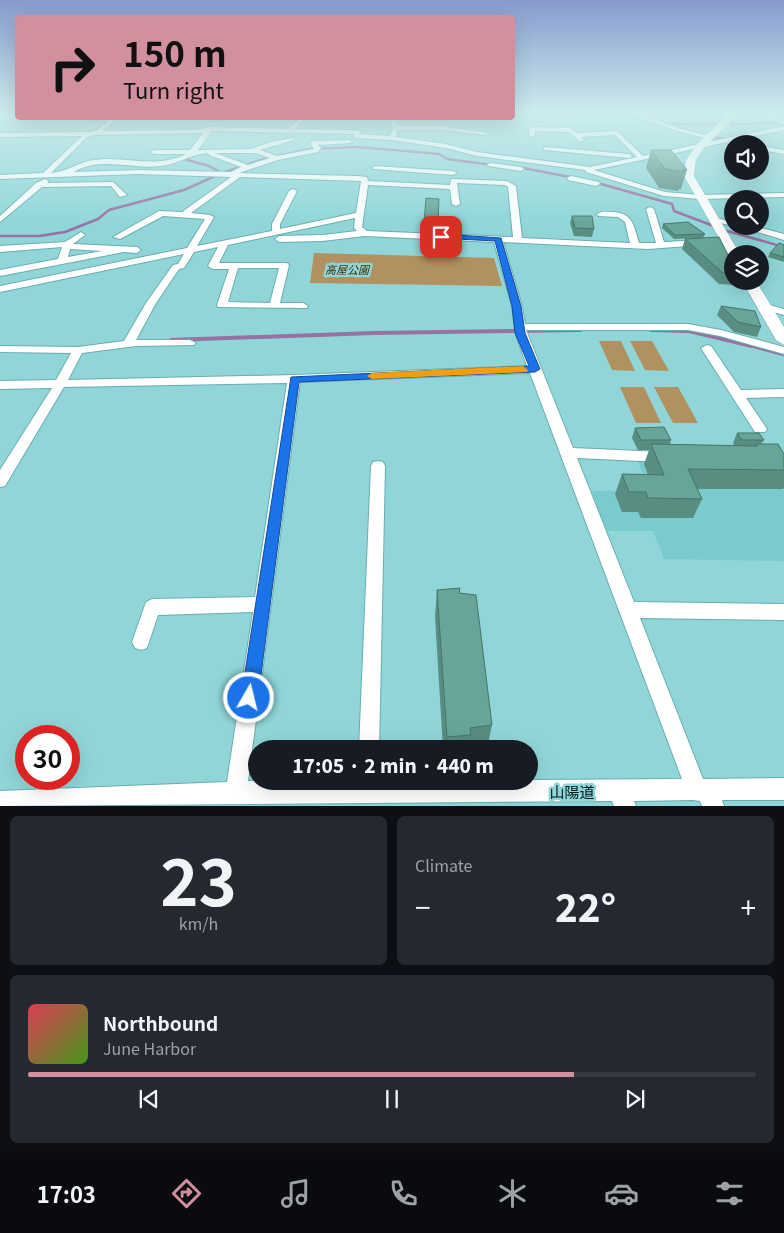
<!DOCTYPE html>
<meta charset="utf-8">
<style>
:root{--surface:#171b24;--page:#242831;--text:#f1f3f6;--muted:#9ea1a6;--line:#363941;--accent:#d2909f}
body{margin:0;font-family:Georgia,"Noto Sans JP",serif;background:var(--page);color:var(--text);height:100vh;display:flex;flex-direction:column;font-size:19px;white-space:nowrap}
*{box-sizing:border-box;margin:0}
p{font-size:16px;color:var(--muted)}
.icon{flex:none;width:28px;height:28px;fill:none;stroke:currentColor;stroke-width:2;stroke-linecap:round;stroke-linejoin:round}
.map{position:relative;height:806px;overflow:hidden}
.sheet{display:flex;flex-direction:column;gap:10px;padding:10px;background:#0d0f14;flex:1}
.sheet>*{flex:none}
.hud{position:absolute;left:15px;top:15px;width:500px;height:105px;border-radius:5px;box-shadow:0 5px 20px #0002;background:#d2909f;color:#111;overflow:hidden}
.buttons{position:absolute;left:724px;top:135px;display:grid;gap:10px}
.buttons a{display:grid;place-items:center;width:45px;height:45px;border-radius:50%;background:var(--surface);box-shadow:0 5px 20px #0002;font-size:25px}
.speed{position:absolute;left:15px;top:725px;display:flex;gap:10px;font-size:25px;font-weight:700;text-align:center}
.speed>*{display:grid;place-content:center;width:65px;height:65px;border-radius:50%;background:var(--surface);box-shadow:0 5px 20px #0002;line-height:1}
.speed .limit{border:8px solid #d22;background:#fff;color:#111}
.pin{position:absolute;display:grid;place-items:center;width:42px;height:42px;color:#fff;margin:-21px;border-radius:10px;box-shadow:0 2px 8px #0006}
.me{position:absolute;width:55px;margin:-28px;rotate:8deg;stroke-linejoin:round;filter:drop-shadow(0 0 4px #0008)}
.turn{display:flex;align-items:center;gap:18px;height:105px;padding:0 25px;font-size:22px}
.turn .icon{width:65px;height:65px;stroke-width:2.5}
.turn b{display:block;font-size:35px;line-height:42px}
.big{font-size:38px;font-weight:800;line-height:1.1}
.sheet .widget{flex:1;display:flex;flex-direction:column;justify-content:center;gap:8px;min-width:0;padding:0 18px;border-radius:8px;background:var(--page)}
.sheet .dial{align-items:center;gap:0}
.dial b{font-size:65px;line-height:1}
.song{display:flex;align-items:center;gap:15px}
.cover{width:60px;height:60px;border-radius:8px;background:linear-gradient(135deg,hsl(350 70% 55%),hsl(100 70% 35%))}
.played{height:5px;border-radius:2px;background:linear-gradient(90deg,var(--accent) 75%,var(--line) 75%)}
.keys{display:flex;justify-content:space-around;direction:ltr}
.heat{display:flex;justify-content:space-between;align-items:center;font-size:28px;direction:ltr}
.sheet .tiles{flex:1;display:grid;gap:10px;grid-template-columns:1fr 1fr}
.widget:last-child{grid-column:span 2}
.trip{position:absolute;left:248px;top:740px;width:290px;height:50px;border-radius:25px;background:var(--surface);box-shadow:0 5px 20px #0002;font-weight:800;line-height:50px;text-align:center}
.tabs{display:flex;height:80px;justify-content:space-around;align-items:center;background:#090b0e;color:var(--muted)}
.tabs .icon{width:35px;height:35px}
.tabs .selected{color:var(--accent)}
.tabs b{font-size:22px;color:var(--text)}
.map>svg:first-child{display:block}
</style>
<div class="map">
<svg width="784" height="806" viewBox="0 0 784 806">
<rect width="100%" height="100%" fill="#90d6d8"/>
<polygon fill="#7acbcd" points="637,460 784,460 784,561 664,559 653,531 606,531 592,491 650,490"/>
<g fill="#b1915f">
<polygon points="314,253 494,258 502,286 310,283"/>
<polygon points="599,341 621,341 635,371 612,370"/>
<polygon points="630,341 652,341 669,371 645,370"/>
<polygon points="620,387 644,387 661,423 636,423"/>
<polygon points="654,387 678,387 698,423 673,423"/>
</g>
<g fill="none" stroke-linecap="round" stroke-linejoin="round">
<g stroke="#9772a1" stroke-width="2.5">
<polyline points="630,112 667,125"/>
<polyline points="666,124 719,124"/>
<polyline points="730,124 782,123"/>
<polyline points="95,131 111,118"/>
<polyline points="715,137 723,139"/>
<polyline points="733,141 744,144"/>
<polyline points="189,156 184,159 209,166 222,173"/>
<polyline points="518,167 575,178"/>
<polyline points="594,182 672,204 674,211 727,231 784,247"/>
<polyline points="0,236 39,236 65,232 98,219 109,210 184,190 222,173 261,160 310,149 356,147 394,150 439,154 447,159 493,165"/>
</g>
<g stroke="#9772a1" stroke-width="4">
<polyline points="651,330 689,331 752,346"/>
<polyline points="171,340 374,333 581,330"/>
</g>
<polyline stroke="#9772a1" stroke-width="4.5" points="747,344 784,354"/>
<g stroke="#69adaf" stroke-width="2">
<g id="street">
<polygon points="607,112 635,112 678,128 712,137 709,139 674,130 632,115"/>
<polygon points="762,112 769,112 784,121 784,125"/>
<path d="M78,118H118L103,131L195,130L211,127L289,129L299,118H305L295,129L358,130L361,132L360,134L390,136L393,128L390,123L392,118H398L396,123L398,126H443L488,133L485,135L442,130H398L396,137L446,144L477,152L590,167L637,157L615,135L581,137L584,140L581,142L568,132L535,131V135L532,137L529,135V129L532,127L570,128L577,133L617,131L643,156L784,126V130L594,170L665,192L700,195L784,193V197L700,199L664,196L586,172L585,170L477,156L446,148L392,140L356,138L353,136L354,134L212,131L198,150L251,149L270,142L294,138V140L260,150L277,156L314,149L310,143L313,141L350,140L352,143L318,145L321,148L318,152L278,160L239,173L357,176L367,177L368,181L450,185L451,179H454L507,181L516,186L522,238L630,243L625,222L618,217L598,216L597,214C602,211 607,212 613,212C633,213 634,226 639,243H656L646,209L650,207L654,209L664,242L704,240L705,242L701,245L648,249L503,242L522,306L525,324H688L721,330L784,347V354L720,336L688,330H526L573,448L663,452L668,454L670,457L668,460L663,462L577,458L634,602L784,604V620L640,618L703,779L784,778V800H722L724,806H702L700,801L693,800L634,801L636,806H614L612,801L0,806V791L227,782L253,612L158,615L147,648L141,650L135,648L132,642L146,602L152,599L255,597L287,383L64,387L5,486L0,487V470L52,388L0,389V381L56,380L71,353L0,352V346L78,347L124,341L146,303L173,265L178,264L184,254L0,292V286L187,248L205,219L163,216L120,239L113,237L159,211L182,212L231,177L138,174L0,179V175L43,173L82,136L0,137V133L90,132L97,130L108,121ZM203,133L190,150H154L151,152L154,154H186C153,170 127,155 94,160C78,162 67,172 51,173L87,137L94,135ZM208,153L209,155L241,167L231,172L138,170L74,172C101,156 132,170 161,166C179,164 190,154 208,153ZM215,153H255L270,158L248,165ZM240,177L361,181L356,213L280,229V224L297,191L293,189L289,191L272,224V231L197,246L214,217L210,215L191,213ZM457,183L505,185L508,187L513,237L367,231L362,227L368,185L450,189L452,204L456,206L460,204ZM355,218L354,228L357,231L322,235L279,236L275,239L279,242L322,241L365,236L494,242L512,306L516,335L527,366L294,375L68,380L82,353L136,346L194,345L196,343L190,340H136L156,303L179,269L184,268L194,252L218,247L208,266L213,269H229L217,305L218,307L307,308L308,306L303,303H280L289,265L287,263H219L228,245ZM238,268H279L270,303L228,302ZM530,373L682,779L529,780V781H248L300,382Z"/>
<polygon points="760,146 784,150 784,154 760,150"/>
<polygon points="546,147 629,154 632,156 629,158 544,150 544,148"/>
<polygon points="490,163 521,167 524,169 521,171 488,166 487,165"/>
<polygon points="375,166 453,171 457,173 453,175 373,169 373,167"/>
<polygon points="571,176 599,182 600,184 596,186 568,180 567,178"/>
<polygon points="45,179 49,181 47,183 113,182 127,195 120,197 111,186 42,187 0,222 0,216 36,183"/>
<polygon points="709,216 732,222 733,226 709,220"/>
<polygon points="738,226 753,226 784,234 784,240"/>
<path d="M81,232L85,235L73,244L137,247L141,250L137,253L124,252L0,276V270L58,259L62,247L0,252V246L65,242ZM70,249L102,251L68,257Z"/>
<polygon points="762,303 784,309 784,315 758,308 757,306"/>
<polygon points="707,345 711,346 741,390 784,389 784,397 746,398 767,429 765,432 755,432 701,348"/>
<polygon points="378,461 383,462 385,466 379,749 359,749 371,466 373,462"/>
</g>
</g>
<g stroke="#69adaf" stroke-width="1">
<g id="secondary">
<polygon points="730,112 739,112 704,148 696,160 694,176 740,254 732,254 732,257 728,254 684,176 686,160 697,144"/>
<polygon points="742,281 756,281 784,327 784,345 776,340"/>
</g>
</g>
<use href="#street" fill="#fff" fill-rule="evenodd"/>
<use href="#secondary" fill="#fff" fill-rule="evenodd"/>
</g>
<g fill="#588e82">
<polygon points="651,150 687,170 681,189 679,189 678,191 659,188 646,168"/>
<polygon points="439,199 437,232 424,231 424,223"/>
<polygon points="572,216 594,229 592,237 574,236 570,223"/>
<polygon points="663,224 705,234 703,238 674,239 662,228"/>
<polygon points="685,239 732,274 732,281 735,281 734,285 719,284 682,249"/>
<polygon points="784,245 784,262 768,257 770,253"/>
<polygon points="721,306 761,327 757,337 734,332 717,315"/>
<polygon points="635,428 671,440 670,445 734,445 733,443 737,433 764,440 761,444 784,454 784,487 783,489 697,489 702,499 693,518 641,518 638,512 622,512 615,494 622,474 648,475 644,464 649,450 638,450 632,438"/>
<polygon points="437,590 459,593 492,725 487,749 443,749 435,617"/>
</g>
<g fill="#66a597" stroke="#47746a">
<polygon points="651,150 671,150 687,170 682,170 684,172 665,169"/>
<polygon points="426,198 439,199 438,224 424,223"/>
<polygon points="572,216 592,216 594,229 575,228"/>
<polygon points="688,222 705,234 675,235 663,224"/>
<polygon points="719,237 732,263 732,274 723,273 685,239"/>
<polygon points="779,243 784,245 784,257 770,253"/>
<polygon points="721,306 755,311 761,327 738,322"/>
<polygon points="664,427 671,440 641,440 635,428"/>
<polygon points="737,433 759,433 764,440 742,440"/>
<polygon points="651,444 757,446 756,444 778,444 784,454 784,470 688,469 702,499 648,498 646,492 629,492 622,474 664,475"/>
<polygon points="460,588 459,593 476,595 492,725 470,728 471,735 447,737 437,590"/>
</g>
<linearGradient id="sky" x2="0" y2="1"><stop stop-color="#879acc"/><stop offset="0.5" stop-color="#cdeded"/><stop offset="1" stop-color="#cdeded" stop-opacity="0"/></linearGradient>
<rect width="784" height="225" fill="url(#sky)"/>
<polygon fill="#1a73e8" stroke="#114b97" points="441,234 501,238 521,306 525,333 540,369 535,372 299,382 258,698 256,704 249,707 243,704 241,698 291,377 529,366 515,333 512,306 495,241 438,238 437,237"/>
<polygon fill="#f59e0b" points="523,366 528,370 527,372 372,379 367,376 372,373"/>
<g text-anchor="middle" dominant-baseline="central" stroke-width="5" stroke-linejoin="round" paint-order="stroke">
<g font-size="11" font-style="italic" fill="#452e00" stroke="#90d6d8">
<text x="347" y="269">高屋公園</text>
</g>
<g font-size="15" fill="#00191a" stroke="#90d6d8">
<text x="572" y="791">山陽道</text>
</g>
</g>
</svg>
<div class="buttons">
<a><svg class="icon" aria-label="sound" viewBox="0 0 24 24"><path d="M4 9h4l5-4v14l-5-4H4zM17 9q2 3 0 6"/></svg></a>
<a><svg class="icon" aria-label="search" viewBox="0 0 24 24"><circle cx="10" cy="10" r="6"/><path d="M15 15l6 6"/></svg></a>
<a><svg class="icon" aria-label="layers" viewBox="0 0 24 24"><path d="M12 4l9 5-9 5-9-5zM3 14l9 5 9-5"/></svg></a>
</div>
<div class="speed"><div class="limit">30</div></div>
<div class="pin" style="left:441px;top:237px;background:#d93025"><svg class="icon" aria-label="arrive" viewBox="0 0 24 24"><path d="M6 21V4h12l-3 4 3 4H6"/></svg></div>
<svg class="me" style="left:249px;top:698px" viewBox="-20 -20 40 40"><circle r="17" fill="#1a73e8" stroke="#fff" stroke-width="3"/><path d="M0-11L8 9 0 5-8 9z" fill="#fff"/></svg>
<div class="trip">17:05 · 2 min · 440 m</div>
<div class="hud">
<div class="turn"><svg class="icon" aria-label="right" viewBox="0 0 24 24"><path d="M7 20v-9h11M14 6l5 5-5 5"/></svg><div><b>150 m</b>Turn right</div></div>
</div>
</div>
<section class="sheet">
<div class="tiles">
<div class="widget dial"><b>23</b><p>km/h</p></div>
<div class="widget"><p>Climate</p>
<div class="heat"><a>−</a><b class="big">22°</b><a>+</a></div>
</div>
<div class="widget">
<div class="song"><i class="cover"></i><div><b>Northbound</b><p>June Harbor</p></div></div>
<div class="played"></div>
<div class="keys"><svg class="icon" aria-label="previous" viewBox="0 0 24 24"><path d="M18 5L8 12l10 7zM5 5v14"/></svg><svg class="icon" aria-label="pause" viewBox="0 0 24 24"><path d="M8 5v14M16 5v14"/></svg><svg class="icon" aria-label="next" viewBox="0 0 24 24"><path d="M6 5l10 7-10 7zM19 5v14"/></svg></div>
</div>
</div>
</section>
<nav class="tabs">
<b>17:03</b>
<svg class="icon selected" aria-label="directions" viewBox="0 0 24 24"><path d="M12 3l9 9-9 9-9-9zM9 14v-3h6M13 9l2 2-2 2"/></svg>
<svg class="icon" aria-label="music" viewBox="0 0 24 24"><path d="M9 18V5l10-2v13"/><circle cx="6" cy="18" r="3"/><circle cx="16" cy="16" r="3"/></svg>
<svg class="icon" aria-label="phone" viewBox="0 0 24 24"><path d="M5 4h4l2 5-3 2q2 4 5 5l2-3 5 2v4C11 20 4 13 5 4z"/></svg>
<svg class="icon" aria-label="climate" viewBox="0 0 24 24"><path d="M12 3v18M4 7l16 10M4 17L20 7"/></svg>
<svg class="icon" aria-label="car" viewBox="0 0 24 24"><path d="M5 17H2v-5l4-1 3-4h7l3 4 3 1v5h-3M9 17h6M6 11h13"/><circle cx="7" cy="17" r="2"/><circle cx="17" cy="17" r="2"/></svg>
<svg class="icon" aria-label="filters" viewBox="0 0 24 24"><path d="M4 7h16M4 17h16"/><circle cx="9" cy="7" r="2"/><circle cx="15" cy="17" r="2"/></svg>
</nav>
